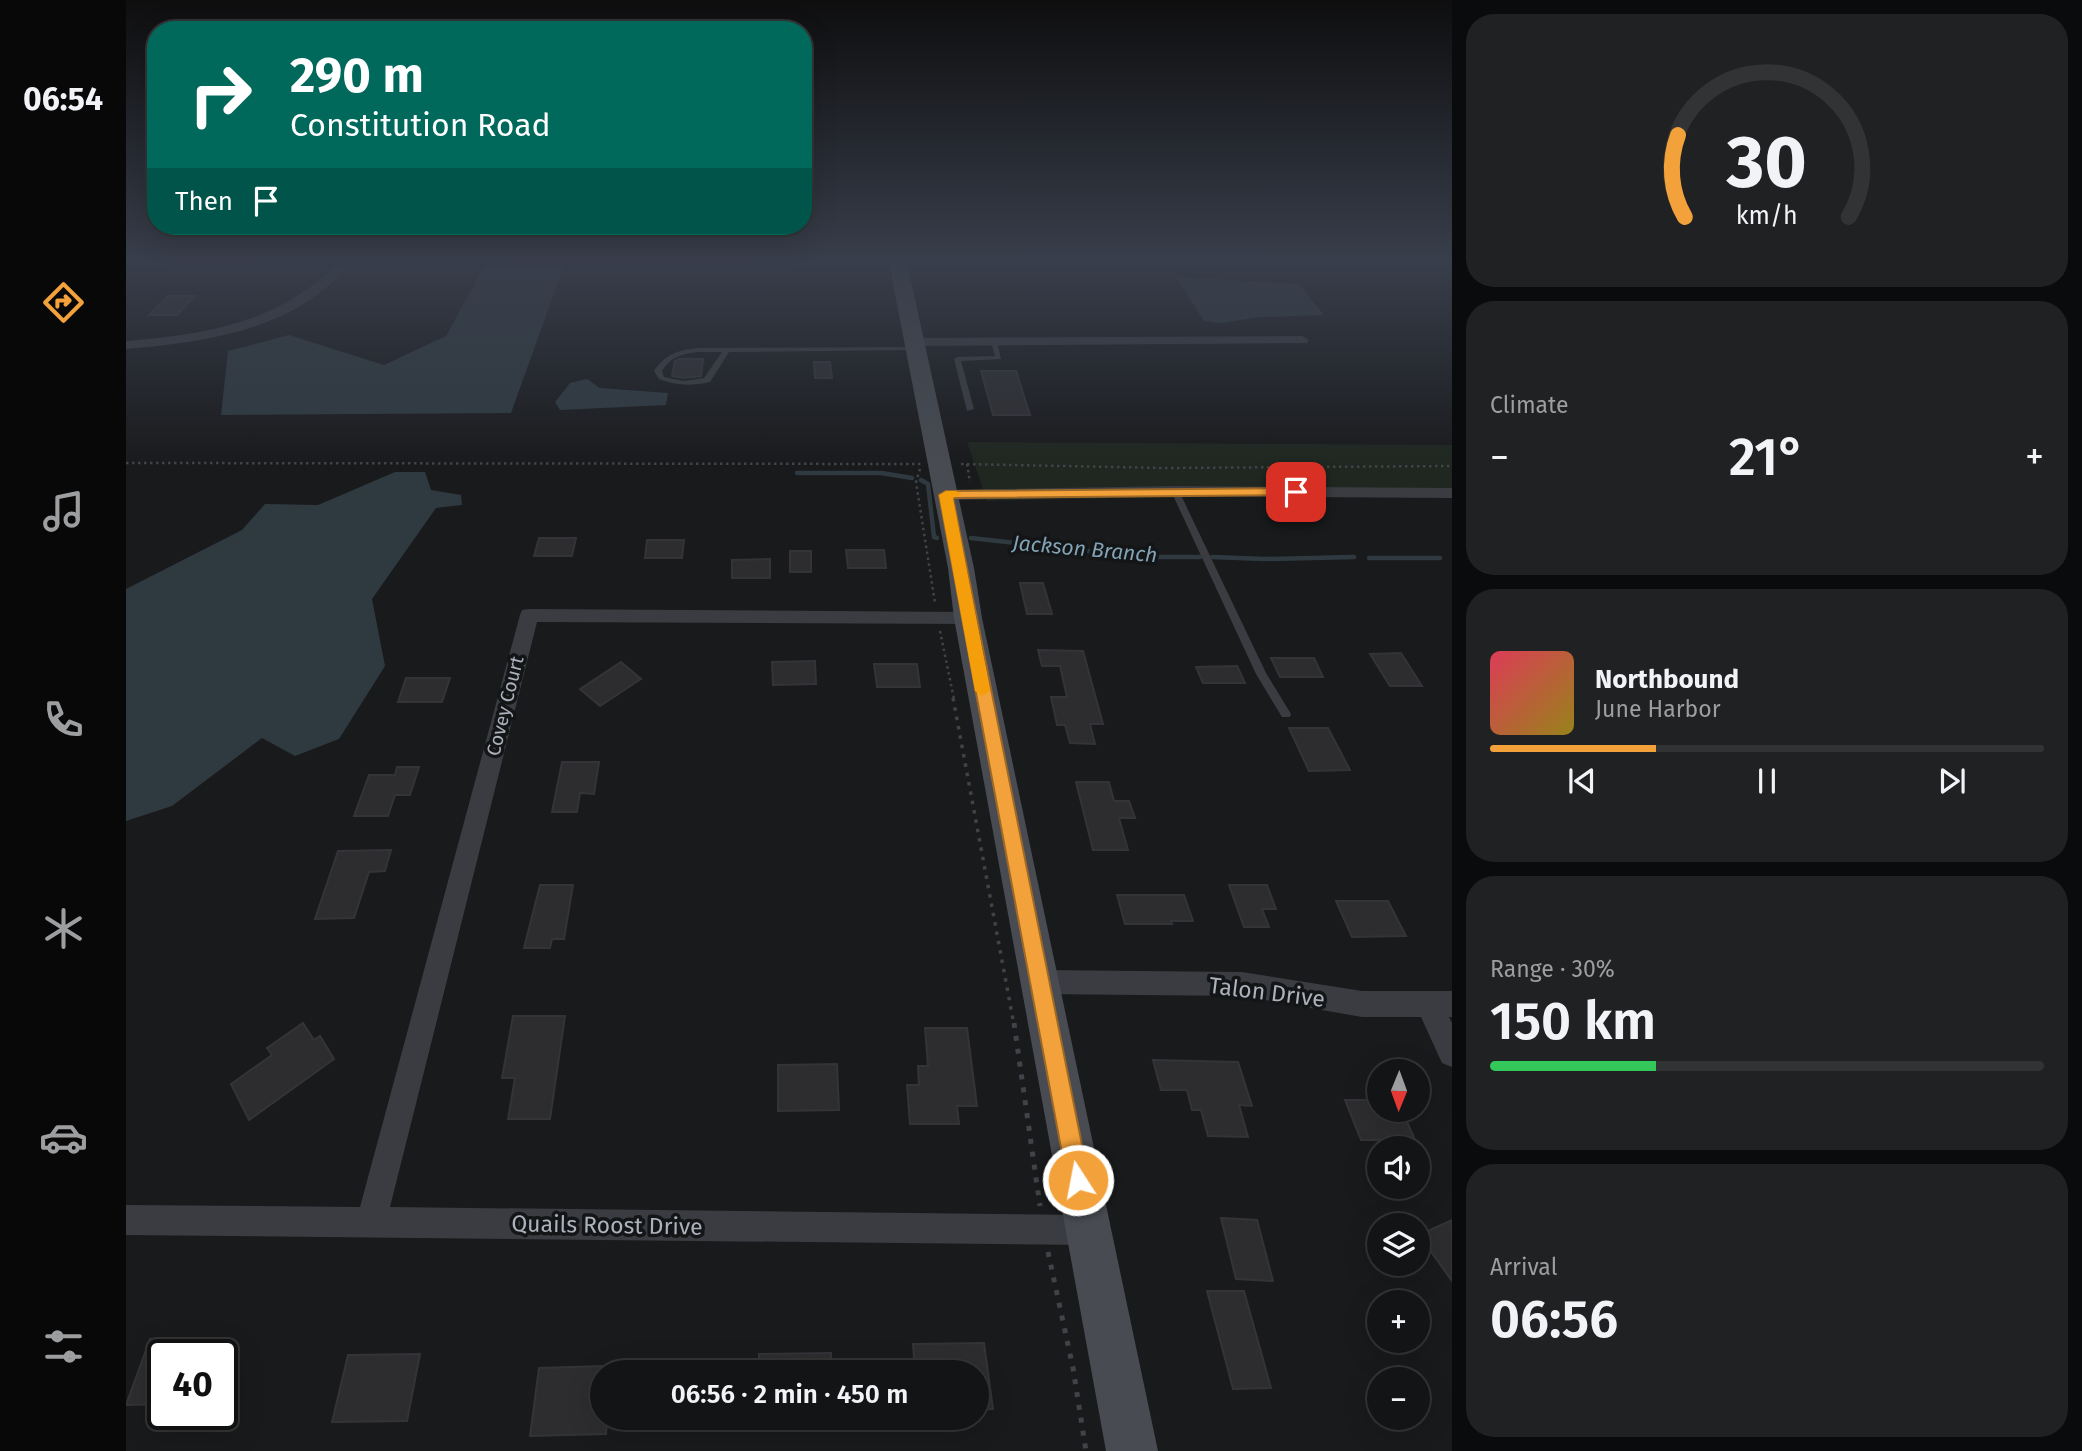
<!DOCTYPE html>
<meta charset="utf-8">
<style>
:root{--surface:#131415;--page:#202122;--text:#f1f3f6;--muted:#9d9ea0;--line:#323334;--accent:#f3a13a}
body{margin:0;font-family:"Fira Sans",sans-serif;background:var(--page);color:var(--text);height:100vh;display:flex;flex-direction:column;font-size:26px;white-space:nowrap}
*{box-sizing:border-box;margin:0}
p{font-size:23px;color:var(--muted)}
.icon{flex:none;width:38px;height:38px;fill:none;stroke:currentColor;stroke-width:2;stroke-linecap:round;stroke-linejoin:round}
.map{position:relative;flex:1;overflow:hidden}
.details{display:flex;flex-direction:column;gap:14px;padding:14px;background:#0a0b0c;width:630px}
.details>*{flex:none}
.banner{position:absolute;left:21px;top:21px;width:665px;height:214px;border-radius:28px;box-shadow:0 7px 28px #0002,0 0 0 2px var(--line);background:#00695c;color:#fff;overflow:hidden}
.needle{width:46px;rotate:181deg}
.buttons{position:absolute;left:1241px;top:1059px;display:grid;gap:14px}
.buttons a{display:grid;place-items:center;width:63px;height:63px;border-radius:50%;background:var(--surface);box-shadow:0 7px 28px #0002,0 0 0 2px var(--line);font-size:35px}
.speed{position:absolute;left:21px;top:1339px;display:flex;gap:14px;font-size:35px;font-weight:700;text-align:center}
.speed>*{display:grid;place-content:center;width:91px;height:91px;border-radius:50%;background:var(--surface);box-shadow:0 7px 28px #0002,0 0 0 2px var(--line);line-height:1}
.speed .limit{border:4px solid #111;border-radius:10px;background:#fff;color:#111}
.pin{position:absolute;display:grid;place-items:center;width:60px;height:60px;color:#fff;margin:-30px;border-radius:14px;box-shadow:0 4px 10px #0006}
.me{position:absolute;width:77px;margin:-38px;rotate:349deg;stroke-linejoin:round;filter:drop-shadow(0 0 5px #0008)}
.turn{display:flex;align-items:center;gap:24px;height:147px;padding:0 28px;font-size:32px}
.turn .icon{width:91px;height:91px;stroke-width:2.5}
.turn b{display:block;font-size:49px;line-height:60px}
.then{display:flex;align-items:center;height:66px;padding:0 28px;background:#0003;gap:14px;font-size:26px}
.big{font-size:52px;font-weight:600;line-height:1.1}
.details .tile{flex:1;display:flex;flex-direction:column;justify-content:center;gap:10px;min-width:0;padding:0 24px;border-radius:28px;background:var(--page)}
.details .dial{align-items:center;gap:0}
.dial svg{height:182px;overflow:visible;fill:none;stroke:var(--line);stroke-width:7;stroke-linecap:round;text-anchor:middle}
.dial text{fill:var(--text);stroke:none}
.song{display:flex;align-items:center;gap:21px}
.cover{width:84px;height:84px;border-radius:10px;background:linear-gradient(135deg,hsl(350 70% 55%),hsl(50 70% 35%))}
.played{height:7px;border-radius:4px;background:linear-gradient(90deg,var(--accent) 30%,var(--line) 30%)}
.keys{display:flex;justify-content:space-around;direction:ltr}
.heat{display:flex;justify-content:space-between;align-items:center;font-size:38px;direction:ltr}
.charge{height:10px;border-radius:5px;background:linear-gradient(90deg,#34c759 30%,var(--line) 0)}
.trip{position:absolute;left:464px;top:1360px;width:399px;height:70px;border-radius:35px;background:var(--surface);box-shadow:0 7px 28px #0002,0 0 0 2px var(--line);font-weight:600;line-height:70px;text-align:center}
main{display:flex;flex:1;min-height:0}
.tab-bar{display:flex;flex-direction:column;width:126px;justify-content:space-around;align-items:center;background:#080808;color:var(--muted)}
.tab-bar .icon{width:49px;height:49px}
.tab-bar .active{color:var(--accent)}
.tab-bar b{font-size:32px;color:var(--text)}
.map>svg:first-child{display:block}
</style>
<main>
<nav class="tab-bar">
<b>06:54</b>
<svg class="icon active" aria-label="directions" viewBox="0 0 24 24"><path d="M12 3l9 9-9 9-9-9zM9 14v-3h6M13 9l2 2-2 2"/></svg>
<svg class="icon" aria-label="music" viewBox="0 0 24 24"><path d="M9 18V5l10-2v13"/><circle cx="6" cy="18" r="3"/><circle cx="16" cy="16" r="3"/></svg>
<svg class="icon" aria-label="phone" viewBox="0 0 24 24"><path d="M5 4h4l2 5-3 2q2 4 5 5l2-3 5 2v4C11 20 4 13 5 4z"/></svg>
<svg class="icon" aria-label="climate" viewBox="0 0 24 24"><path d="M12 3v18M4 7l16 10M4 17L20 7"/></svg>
<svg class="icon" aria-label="car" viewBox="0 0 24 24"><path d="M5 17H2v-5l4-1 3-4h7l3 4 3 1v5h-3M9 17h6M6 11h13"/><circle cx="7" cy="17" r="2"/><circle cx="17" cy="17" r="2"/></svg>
<svg class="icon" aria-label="filters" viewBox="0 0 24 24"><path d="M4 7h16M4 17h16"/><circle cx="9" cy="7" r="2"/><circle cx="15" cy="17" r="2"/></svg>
</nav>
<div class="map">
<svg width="1326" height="1451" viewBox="0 0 1326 1451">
<rect width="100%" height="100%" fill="#191a1c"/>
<polygon fill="#1f2720" points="841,442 1326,445 1326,496 1133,495 861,501"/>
<g fill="#2f3a40">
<polygon points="360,263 439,263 385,413 95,415 102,351 163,335 258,365 320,336"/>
<polygon points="1050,277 1173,284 1198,315 1134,317 1095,323 1078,321"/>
<polygon points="461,379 474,388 542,393 540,405 434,410 429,402 444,383"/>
<polygon points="269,472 299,472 305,490 335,495 336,505 310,508 246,599 259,666 213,739 169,756 136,738 46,806 0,821 0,589 116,530 139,504 192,505"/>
</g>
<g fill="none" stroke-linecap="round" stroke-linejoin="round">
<g stroke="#2f3a40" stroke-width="4.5">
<polyline points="671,473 755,473 786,478"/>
<polyline points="795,480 802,484 808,537 811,538"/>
<polyline points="845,538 1016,557 1074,557"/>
<polyline points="1086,557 1139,559 1228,557"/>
<polyline points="1243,558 1314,558"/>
</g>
</g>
<g fill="#2d2d30" stroke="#343438" stroke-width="2">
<polygon points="42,296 69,296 51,315 23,315"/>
<polygon points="553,359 577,359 575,376 558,378 546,376 549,361"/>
<polygon points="688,362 704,362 706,378 689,378"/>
<polygon points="855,371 890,371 904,415 867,415"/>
<polygon points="413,538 450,538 446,556 408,556"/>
<polygon points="521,540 558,540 556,558 519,558"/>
<polygon points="720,550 758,550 760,568 722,568"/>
<rect x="664" y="551" width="21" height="21"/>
<polygon points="644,559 644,578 606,578 606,560"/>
<polygon points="894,583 917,583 926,614 901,614"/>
<polygon points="912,650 957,651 977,724 964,724 969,744 944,743 939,725 931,725 925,697 941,697 934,666 916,666"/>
<polygon points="1275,653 1296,686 1264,686 1244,654"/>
<polygon points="1145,658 1188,658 1197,677 1154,677"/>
<polygon points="689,661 690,684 647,685 646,662"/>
<polygon points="495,662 515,679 474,706 454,689"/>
<polygon points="748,664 791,664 794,687 751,687"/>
<polygon points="1111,666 1119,683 1077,683 1070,667"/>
<polygon points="280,678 324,678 316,702 272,702"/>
<polygon points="1163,728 1202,728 1224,770 1183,771"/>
<polygon points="436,762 473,762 468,794 454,793 451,812 426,812"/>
<polygon points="271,767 293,767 284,795 269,795 262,816 228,816 243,775 269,775"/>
<polygon points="950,782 983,782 988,801 1003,801 1009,818 993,818 1002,850 967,850"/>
<polygon points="265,850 259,871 243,872 228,918 189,919 212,851"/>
<polygon points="414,885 447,885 438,939 426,939 424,948 398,948"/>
<polygon points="1103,885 1141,885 1150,909 1136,909 1143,927 1118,927"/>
<polygon points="991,895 1058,895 1067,921 1045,921 1046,924 999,924"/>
<polygon points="1210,901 1262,901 1280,936 1226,937"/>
<polygon points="387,1016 439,1016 424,1119 382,1119 389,1078 376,1078"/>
<polygon points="177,1023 188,1040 194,1036 208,1059 123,1120 105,1084 146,1055 141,1048"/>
<polygon points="799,1028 841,1028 851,1106 831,1106 833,1124 784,1124 781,1085 793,1085 792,1066 802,1066"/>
<polygon points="1027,1060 1112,1062 1126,1106 1113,1105 1122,1137 1082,1136 1075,1110 1066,1110 1061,1090 1035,1090"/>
<polygon points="711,1064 713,1110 652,1111 652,1065"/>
<polygon points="1219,1100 1253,1100 1253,1110 1276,1110 1289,1140 1235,1140"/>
<polygon points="1095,1218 1131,1220 1147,1281 1110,1279"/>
<polygon points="1326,1220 1326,1281 1293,1235"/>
<polygon points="1081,1291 1118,1291 1145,1388 1107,1389"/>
<polygon points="95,1338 90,1354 37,1354 37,1404 0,1405 24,1339"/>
<polygon points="858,1343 867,1409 850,1410 850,1372 789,1372 787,1344"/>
<polygon points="705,1353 705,1372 633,1372 633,1354"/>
<polygon points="294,1354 281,1421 206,1422 222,1355"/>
<polygon points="476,1366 476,1418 481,1418 480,1434 404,1436 413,1368"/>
</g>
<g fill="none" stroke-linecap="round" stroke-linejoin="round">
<g stroke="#404348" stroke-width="2.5" stroke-dasharray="2.5 3.5" stroke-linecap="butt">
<polyline points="0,463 795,464"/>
<polyline points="835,464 1039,468 1326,466"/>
<polyline points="841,464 844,482"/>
<polyline points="794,469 790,482 809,603"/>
<polyline points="814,631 828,699"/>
</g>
<polyline stroke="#404348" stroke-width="3.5" stroke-dasharray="3.5 6" stroke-linecap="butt" points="827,698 888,1025"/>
<g stroke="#404348" stroke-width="5" stroke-dasharray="5 8" stroke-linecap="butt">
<polyline points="888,1023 914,1206"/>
<polyline points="922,1252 947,1368 960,1451"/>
</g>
<g fill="#3a3c41" fill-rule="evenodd">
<polygon points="803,263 809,263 809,264 806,266"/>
<polygon points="938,263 944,263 945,265 940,266"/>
<polygon points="1176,263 1182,263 1184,265 1179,266"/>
<polygon points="1297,263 1303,263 1306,265 1303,267"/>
<polygon points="868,339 871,341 875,359 835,361 848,409 841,411 828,359 831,357 869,356 865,341"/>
<path d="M789,347L792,349L791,350L603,352L584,382C566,386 550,386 533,379L528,371C539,354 553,350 572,348ZM572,352H596L578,378L558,381L538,377L536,371C544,357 556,354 572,352Z"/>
<polygon points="1046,489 1049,489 1053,491 1140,673 1165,714 1164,717 1156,717 1130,674 1045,491"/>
</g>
<g fill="#3a3c41" fill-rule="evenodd">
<path d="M212,263H224C171,330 80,342 0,349V341C81,334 153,323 212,263Z"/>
<polygon points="1176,336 1183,340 1181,343 788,346 781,342 788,338"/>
<polygon points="1049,486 1326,488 1326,498 1049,496 820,500 812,495 820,490"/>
<polygon points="403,609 842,612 849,613 851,618 849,623 842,624 411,622 264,1207 962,1215 973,1219 977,1230 973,1241 962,1245 0,1235 0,1205 234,1207 394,615 396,610"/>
<polygon points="913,970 1116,972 1236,991 1326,991 1326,1017 1323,1017 1326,1023 1326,1067 1316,1063 1295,1017 1236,1017 1116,996 913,994 904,991 900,982 904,973"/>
</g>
<polygon fill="#484b51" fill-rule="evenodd" points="763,263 781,263 848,568 856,618 1032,1451 980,1451 828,618 822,568"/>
</g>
<linearGradient id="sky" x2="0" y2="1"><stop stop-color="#0e0e0f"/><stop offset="0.56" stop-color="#383e4b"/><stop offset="1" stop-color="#383e4b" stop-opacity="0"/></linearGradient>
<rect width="1326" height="466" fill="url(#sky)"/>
<polygon fill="#f3a13a" stroke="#9e6926" stroke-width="2" points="1170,488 1174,489 1174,495 827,498 963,1180 960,1188 952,1192 944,1188 941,1180 813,495 820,491"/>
<polygon fill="#f59e0b" points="820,491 830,491 836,494 827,498 864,691 856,696 849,691 813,495"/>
<g text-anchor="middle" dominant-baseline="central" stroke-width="7" stroke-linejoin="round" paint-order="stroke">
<g font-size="19" fill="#acb2bb" stroke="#141517">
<text transform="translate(379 706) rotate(-76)">Covey Court</text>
</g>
<g font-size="21" font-style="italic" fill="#83a4b6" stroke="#141517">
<text transform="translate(959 549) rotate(5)">Jackson Branch</text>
</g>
<g font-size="23" fill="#acb2bb" stroke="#141517">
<text transform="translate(1141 992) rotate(7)">Talon Drive</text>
<text transform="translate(481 1225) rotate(1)">Quails Roost Drive</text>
</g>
</g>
</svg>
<div class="buttons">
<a><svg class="needle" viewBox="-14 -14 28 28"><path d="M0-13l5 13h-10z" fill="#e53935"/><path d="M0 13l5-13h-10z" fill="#9d9ea0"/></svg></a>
<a><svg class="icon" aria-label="sound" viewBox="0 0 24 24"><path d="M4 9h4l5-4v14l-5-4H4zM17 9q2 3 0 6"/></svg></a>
<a><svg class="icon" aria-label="layers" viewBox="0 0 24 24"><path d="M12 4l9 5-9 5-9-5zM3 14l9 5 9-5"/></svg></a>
<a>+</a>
<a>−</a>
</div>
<div class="speed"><div class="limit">40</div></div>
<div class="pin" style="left:1170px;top:492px;background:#d93025"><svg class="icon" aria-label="arrive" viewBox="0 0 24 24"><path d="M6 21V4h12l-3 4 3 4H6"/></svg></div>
<svg class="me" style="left:952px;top:1180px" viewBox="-20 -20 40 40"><circle r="17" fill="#f3a13a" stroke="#fff" stroke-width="3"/><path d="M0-11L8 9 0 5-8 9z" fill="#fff"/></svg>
<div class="trip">06:56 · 2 min · 450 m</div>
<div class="banner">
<div class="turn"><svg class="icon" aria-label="right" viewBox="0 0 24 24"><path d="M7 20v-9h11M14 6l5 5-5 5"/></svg><div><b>290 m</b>Constitution Road</div></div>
<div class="then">Then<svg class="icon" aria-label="arrive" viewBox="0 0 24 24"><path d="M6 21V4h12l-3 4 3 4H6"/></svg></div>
</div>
</div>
<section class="details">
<div class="tile dial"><svg viewBox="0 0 100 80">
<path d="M14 69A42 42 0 1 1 86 69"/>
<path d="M14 69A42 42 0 0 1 11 33" stroke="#f3a13a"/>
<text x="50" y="56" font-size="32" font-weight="700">30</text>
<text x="50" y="72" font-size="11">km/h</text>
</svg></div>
<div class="tile"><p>Climate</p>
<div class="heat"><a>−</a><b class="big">21°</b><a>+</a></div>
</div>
<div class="tile">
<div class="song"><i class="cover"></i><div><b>Northbound</b><p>June Harbor</p></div></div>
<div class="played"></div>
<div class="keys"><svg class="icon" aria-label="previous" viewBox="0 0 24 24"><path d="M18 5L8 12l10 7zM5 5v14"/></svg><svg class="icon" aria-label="pause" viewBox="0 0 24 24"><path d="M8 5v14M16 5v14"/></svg><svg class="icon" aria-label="next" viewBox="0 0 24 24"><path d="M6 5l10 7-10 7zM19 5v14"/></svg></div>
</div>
<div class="tile"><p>Range · 30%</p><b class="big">150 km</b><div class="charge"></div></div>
<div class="tile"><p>Arrival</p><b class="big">06:56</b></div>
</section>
</main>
